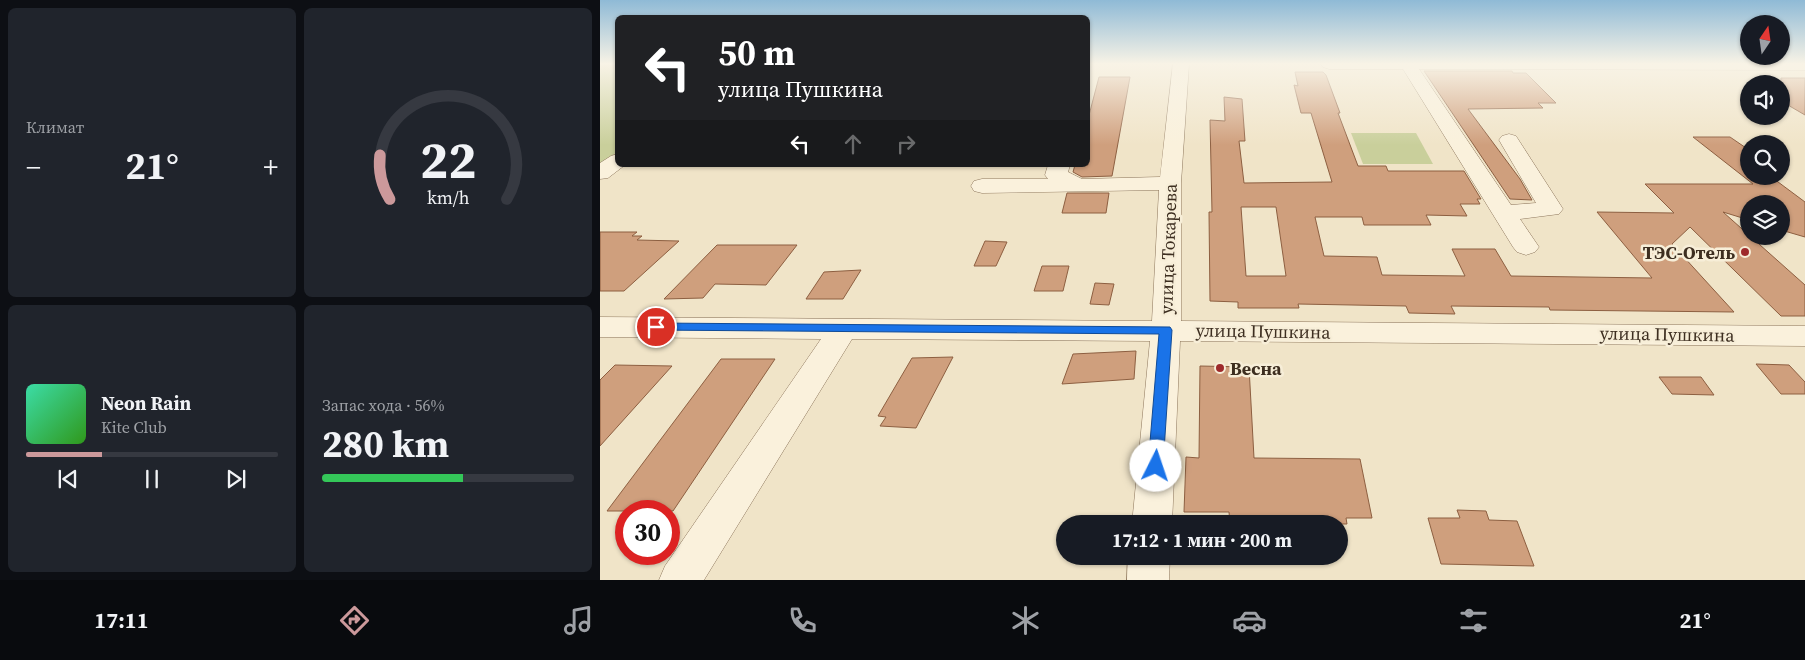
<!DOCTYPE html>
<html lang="ru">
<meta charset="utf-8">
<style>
:root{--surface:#171b24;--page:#20242c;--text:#f1f3f6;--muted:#9ea1a6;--line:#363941;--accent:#cc999b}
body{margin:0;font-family:"Source Serif 4",serif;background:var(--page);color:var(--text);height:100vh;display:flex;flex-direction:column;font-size:19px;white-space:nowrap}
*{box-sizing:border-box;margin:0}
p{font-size:16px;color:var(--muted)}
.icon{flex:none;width:28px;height:28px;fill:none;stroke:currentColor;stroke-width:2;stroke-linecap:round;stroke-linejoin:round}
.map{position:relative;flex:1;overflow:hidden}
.drawer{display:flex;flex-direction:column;gap:8px;padding:8px;background:#0d0f14;width:600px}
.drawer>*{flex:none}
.hud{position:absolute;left:15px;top:15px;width:475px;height:152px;border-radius:8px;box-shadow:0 1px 4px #0004;background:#202124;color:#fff;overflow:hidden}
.needle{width:32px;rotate:13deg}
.buttons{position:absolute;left:1140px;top:15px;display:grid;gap:10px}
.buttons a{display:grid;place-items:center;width:50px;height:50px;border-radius:50%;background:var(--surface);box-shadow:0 1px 4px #0004;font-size:25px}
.speed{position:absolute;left:15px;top:500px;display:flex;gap:10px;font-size:25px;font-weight:700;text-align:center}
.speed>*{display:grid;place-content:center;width:65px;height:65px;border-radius:50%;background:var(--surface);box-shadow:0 1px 4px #0004;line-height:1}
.speed .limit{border:8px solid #d22;background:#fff;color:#111}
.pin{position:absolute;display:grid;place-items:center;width:42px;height:42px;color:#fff;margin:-21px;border:2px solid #fff;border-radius:50%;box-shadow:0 1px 5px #0007}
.me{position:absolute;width:55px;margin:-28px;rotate:4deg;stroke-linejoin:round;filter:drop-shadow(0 0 4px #0008)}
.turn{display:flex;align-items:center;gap:18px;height:105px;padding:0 20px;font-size:22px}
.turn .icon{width:65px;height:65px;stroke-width:2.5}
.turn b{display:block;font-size:35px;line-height:42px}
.lanes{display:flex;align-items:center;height:48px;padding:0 20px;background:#0003;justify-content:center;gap:25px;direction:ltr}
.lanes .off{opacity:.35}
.big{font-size:38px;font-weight:700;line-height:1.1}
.drawer .tile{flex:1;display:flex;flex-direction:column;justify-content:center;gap:8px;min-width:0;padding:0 18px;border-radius:8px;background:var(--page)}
.drawer .dial{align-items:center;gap:0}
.dial svg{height:130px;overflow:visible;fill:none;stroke:var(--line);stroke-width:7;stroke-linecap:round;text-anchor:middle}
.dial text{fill:var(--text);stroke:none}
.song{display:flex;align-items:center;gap:15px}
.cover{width:60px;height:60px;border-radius:8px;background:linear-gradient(135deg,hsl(160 70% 55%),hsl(110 70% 35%))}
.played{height:5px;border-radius:2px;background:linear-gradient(90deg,var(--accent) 30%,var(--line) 30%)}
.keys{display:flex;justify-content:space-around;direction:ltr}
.heat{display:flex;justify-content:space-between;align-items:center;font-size:28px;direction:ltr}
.charge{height:8px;border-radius:4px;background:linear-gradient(90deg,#34c759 56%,var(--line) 0)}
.drawer .tiles{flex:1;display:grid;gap:8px;grid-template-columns:repeat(2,1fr)}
.trip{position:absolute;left:456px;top:515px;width:292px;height:50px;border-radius:25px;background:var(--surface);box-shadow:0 1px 4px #0004;font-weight:700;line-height:50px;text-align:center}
.tabs{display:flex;height:80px;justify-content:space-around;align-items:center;background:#090b0e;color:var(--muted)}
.tabs .icon{width:35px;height:35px}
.tabs .active{color:var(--accent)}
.tabs b{font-size:22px;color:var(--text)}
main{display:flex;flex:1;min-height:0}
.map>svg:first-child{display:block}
</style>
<main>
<section class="drawer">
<div class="tiles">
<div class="tile"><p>Климат</p>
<div class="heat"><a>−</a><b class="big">21°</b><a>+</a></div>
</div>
<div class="tile dial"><svg viewBox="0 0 100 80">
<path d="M14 69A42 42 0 1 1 86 69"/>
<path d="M14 69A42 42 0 0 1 8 42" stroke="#cc999b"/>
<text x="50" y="56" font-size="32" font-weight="700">22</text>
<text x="50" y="72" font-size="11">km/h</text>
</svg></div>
<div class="tile">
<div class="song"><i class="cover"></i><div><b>Neon Rain</b><p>Kite Club</p></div></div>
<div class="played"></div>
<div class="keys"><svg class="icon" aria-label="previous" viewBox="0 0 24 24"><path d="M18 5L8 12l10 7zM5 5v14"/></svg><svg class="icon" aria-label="pause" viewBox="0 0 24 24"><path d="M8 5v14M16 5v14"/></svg><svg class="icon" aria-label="next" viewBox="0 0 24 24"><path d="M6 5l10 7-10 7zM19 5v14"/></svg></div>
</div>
<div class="tile"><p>Запас хода · 56%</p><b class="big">280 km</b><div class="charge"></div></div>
</div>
</section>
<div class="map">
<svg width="1205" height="580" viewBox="0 0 1205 580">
<rect width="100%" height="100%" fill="#f0e4c8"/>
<g fill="#c9cf9b">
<polygon points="0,65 17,65 17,152 0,164"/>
<polygon points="751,133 816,133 833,164 763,164"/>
</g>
<g fill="#cf9f7d" stroke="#8d5f41" fill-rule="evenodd">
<polygon points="824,71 912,71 913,73 926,73 956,103 938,103 943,108 868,109 920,179 932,200 910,199"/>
<path d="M695,72H723L726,75L740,113H738L758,166H786L788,171H864L881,199H877L880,204H860L867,216L826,215L831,225H764L762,217H715L724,256L777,257L782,275L865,276L852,249H895L911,276L1052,278L997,212L1074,213L1045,184H1153L1093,137H1130L1149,150V176H1170L1205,202V237L1181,230V201H1149V220L1123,212L1205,285V316H1181L1090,227L1072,244L1134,312L950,310L949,307L851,306L855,314L809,313L806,306L698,304L699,308H638V302L610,301L609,212H612L610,120L625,121L624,97L642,99L645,141H639L644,183L732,182L711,113H701L694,85L698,86ZM641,207H676L686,276H646Z"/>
<polygon points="499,77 530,77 512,176 482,177 473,172 475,165 488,165 488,119"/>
<polygon points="1181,78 1205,78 1205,115 1181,101"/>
<polygon points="467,193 509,193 506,213 462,213"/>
<polygon points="0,232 37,232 32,236 42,236 37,240 79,241 24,291 0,291"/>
<polygon points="385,241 407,242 396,266 374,266"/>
<polygon points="117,245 197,245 166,285 115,284 103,298 64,299"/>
<polygon points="442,266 469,266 463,291 434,291"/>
<polygon points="261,270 243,299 206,299 224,272"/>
<polygon points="495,283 514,284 509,305 490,304"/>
<polygon points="536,351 534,379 462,384 473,354"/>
<polygon points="353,357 316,428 280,426 286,417 278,416 312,358"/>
<polygon points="121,359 175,359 73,511 7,511"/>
<polygon points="1156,364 1189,365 1205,382 1205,394 1181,394"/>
<polygon points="15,365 72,366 0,446 0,380"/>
<polygon points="600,366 649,367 654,458 760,459 772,518 746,518 747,524 630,524 629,512 584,512 586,457 599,458"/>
<polygon points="1059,377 1101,377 1114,395 1072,394"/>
<polygon points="857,510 886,511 889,520 917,521 934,566 841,564 828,518 860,518"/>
</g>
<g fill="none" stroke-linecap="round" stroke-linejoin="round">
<g stroke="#8d765c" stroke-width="1">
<g id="minor">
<polygon points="573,64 589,64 581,183 581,321 1205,326 1205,346 580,341 572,524 532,524 550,341 252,339 104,580 59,580 65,566 221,339 0,337 0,317 552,321 559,190 382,193 374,191 371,186 374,181 382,179 448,179 445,175 448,165 470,165 468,172 482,179 560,177"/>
<polygon points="721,64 1205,64 1205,70 819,69 911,205 936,203 899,140 902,136 909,134 916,136 963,209 959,214 920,219 939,247 935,252 926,255 917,252 913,247 803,69 729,69 723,67"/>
<polygon points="18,154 18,165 25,165 8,178 0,179 0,163 11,156"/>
<polygon points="528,556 570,556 569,580 527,580"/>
</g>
</g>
<use href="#minor" fill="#faf1dc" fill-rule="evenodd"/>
</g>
<linearGradient id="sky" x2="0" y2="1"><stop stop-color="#8fbad6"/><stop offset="0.44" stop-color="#f8f3e6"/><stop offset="1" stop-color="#f8f3e6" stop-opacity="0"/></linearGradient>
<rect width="1205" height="145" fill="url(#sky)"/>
<polygon fill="#1a73e8" stroke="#114b97" points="56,323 570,327 572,330 563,466 561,470 556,472 551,470 548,466 559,334 52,330 50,327 52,324"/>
<g fill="#9e2a2b" stroke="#f7eed8" stroke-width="2">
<circle cx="1145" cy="252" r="5"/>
<circle cx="620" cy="368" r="5"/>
</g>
<g text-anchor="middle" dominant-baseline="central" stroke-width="5" stroke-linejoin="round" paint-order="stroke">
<g font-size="18" fill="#3d2e20" stroke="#f7eed8">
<text transform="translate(568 249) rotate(-88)">улица Токарева</text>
<text transform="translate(663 331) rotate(1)">улица Пушкина</text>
<text transform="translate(1067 334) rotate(1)">улица Пушкина</text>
</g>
<g font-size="18" font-weight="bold" fill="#3d2e20" stroke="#f7eed8" text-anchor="end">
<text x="1135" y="252">ТЭС-Отель</text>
<text x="630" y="368" text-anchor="start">Весна</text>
</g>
</g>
</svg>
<div class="buttons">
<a><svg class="needle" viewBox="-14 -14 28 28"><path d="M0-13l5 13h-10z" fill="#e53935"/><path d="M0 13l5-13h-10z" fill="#9ea1a6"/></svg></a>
<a><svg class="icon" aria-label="sound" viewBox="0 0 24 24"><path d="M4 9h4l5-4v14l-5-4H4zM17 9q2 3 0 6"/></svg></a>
<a><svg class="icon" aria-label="search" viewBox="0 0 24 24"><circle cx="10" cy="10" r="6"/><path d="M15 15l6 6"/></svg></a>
<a><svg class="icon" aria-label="layers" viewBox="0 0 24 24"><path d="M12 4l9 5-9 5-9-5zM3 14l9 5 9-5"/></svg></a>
</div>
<div class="speed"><div class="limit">30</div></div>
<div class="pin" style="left:56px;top:327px;background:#d93025"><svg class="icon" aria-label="arrive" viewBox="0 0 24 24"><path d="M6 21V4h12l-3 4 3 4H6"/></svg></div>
<svg class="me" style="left:556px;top:466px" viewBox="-20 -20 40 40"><circle r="19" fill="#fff"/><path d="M0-13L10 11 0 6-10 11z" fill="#1a73e8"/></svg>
<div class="trip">17:12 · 1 мин · 200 m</div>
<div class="hud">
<div class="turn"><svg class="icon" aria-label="left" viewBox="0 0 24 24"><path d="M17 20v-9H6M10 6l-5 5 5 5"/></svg><div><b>50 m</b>улица Пушкина</div></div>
<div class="lanes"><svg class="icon" aria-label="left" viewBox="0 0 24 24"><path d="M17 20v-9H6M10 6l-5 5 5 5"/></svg><svg class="icon off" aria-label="ahead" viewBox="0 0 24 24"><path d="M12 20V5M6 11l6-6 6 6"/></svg><svg class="icon off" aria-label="right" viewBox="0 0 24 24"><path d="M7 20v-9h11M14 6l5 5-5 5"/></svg></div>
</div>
</div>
</main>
<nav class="tabs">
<b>17:11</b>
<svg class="icon active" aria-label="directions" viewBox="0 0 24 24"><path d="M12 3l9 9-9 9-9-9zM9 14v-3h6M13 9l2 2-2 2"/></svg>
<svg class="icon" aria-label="music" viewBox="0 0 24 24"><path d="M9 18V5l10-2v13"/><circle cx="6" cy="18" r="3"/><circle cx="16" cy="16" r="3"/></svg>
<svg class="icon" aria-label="phone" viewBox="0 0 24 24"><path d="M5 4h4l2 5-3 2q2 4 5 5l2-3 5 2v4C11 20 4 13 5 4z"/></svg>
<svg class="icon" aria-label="climate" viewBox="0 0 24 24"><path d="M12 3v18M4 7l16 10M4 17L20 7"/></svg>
<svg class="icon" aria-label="car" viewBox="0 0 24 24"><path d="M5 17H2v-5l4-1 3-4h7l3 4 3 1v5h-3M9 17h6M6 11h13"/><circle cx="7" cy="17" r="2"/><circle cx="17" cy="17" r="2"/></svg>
<svg class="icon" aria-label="filters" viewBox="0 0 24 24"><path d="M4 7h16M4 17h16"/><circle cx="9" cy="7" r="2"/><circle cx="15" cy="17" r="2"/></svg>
<b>21°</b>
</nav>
